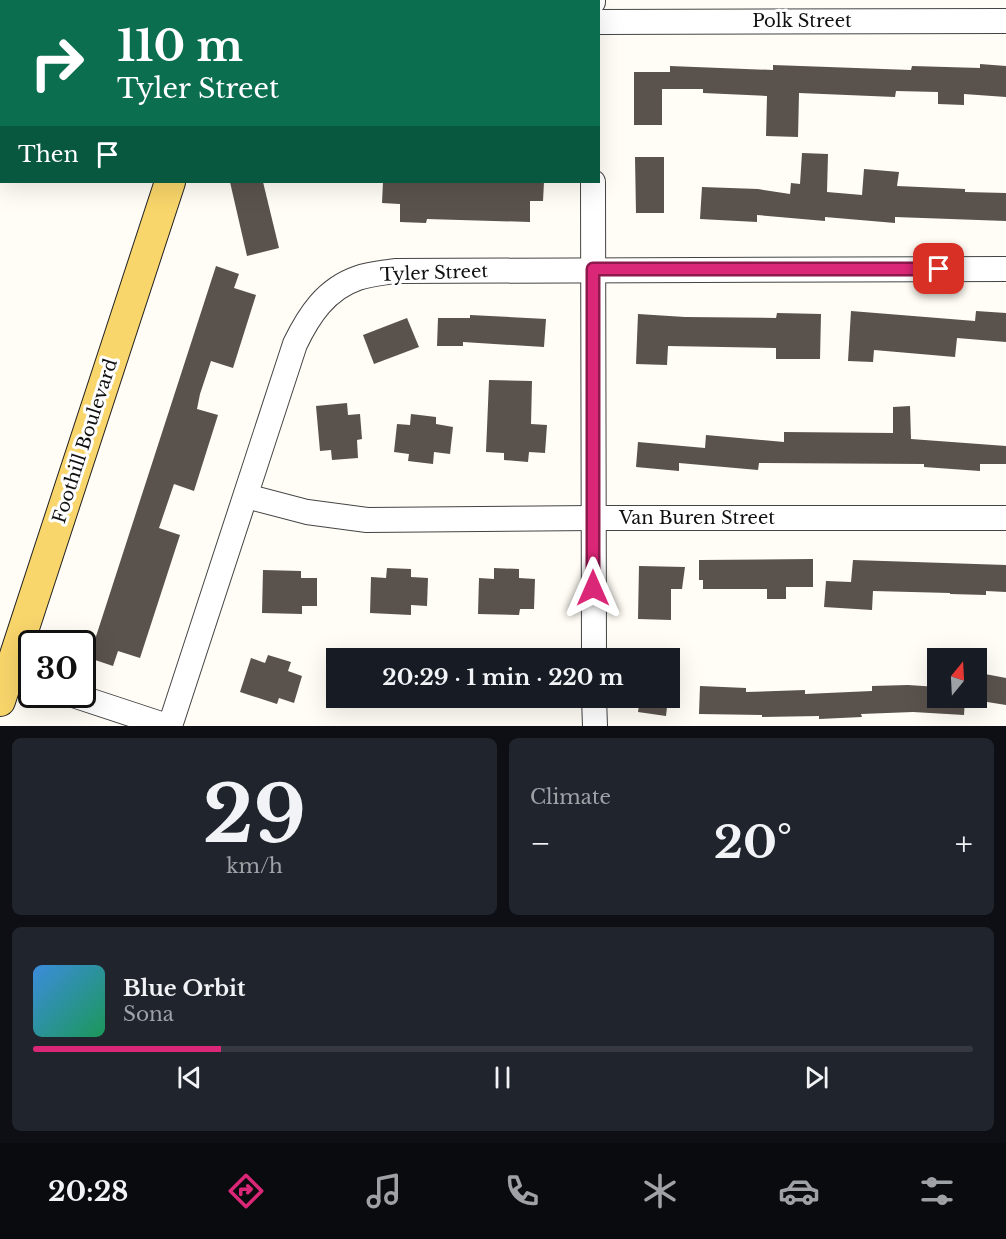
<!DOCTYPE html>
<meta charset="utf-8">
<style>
:root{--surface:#171b24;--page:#20242c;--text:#f1f3f6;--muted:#9ea1a6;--line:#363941;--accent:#db2777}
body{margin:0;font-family:"Libre Baskerville",serif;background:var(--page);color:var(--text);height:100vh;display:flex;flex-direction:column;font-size:22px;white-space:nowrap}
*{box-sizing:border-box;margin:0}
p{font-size:20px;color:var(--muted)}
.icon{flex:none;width:33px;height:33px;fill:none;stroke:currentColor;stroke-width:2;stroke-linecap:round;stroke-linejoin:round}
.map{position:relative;height:726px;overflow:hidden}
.drawer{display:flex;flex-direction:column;gap:12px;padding:12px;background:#0d0f14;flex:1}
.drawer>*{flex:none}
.banner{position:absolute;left:0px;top:0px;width:600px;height:183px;box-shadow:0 6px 24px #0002;background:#0b6e4f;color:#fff;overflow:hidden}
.needle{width:39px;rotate:18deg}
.controls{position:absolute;left:927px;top:648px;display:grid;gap:12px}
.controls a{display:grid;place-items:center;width:60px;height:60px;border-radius:0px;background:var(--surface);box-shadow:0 6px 24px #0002;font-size:30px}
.speed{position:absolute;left:18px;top:630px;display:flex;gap:12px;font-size:30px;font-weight:700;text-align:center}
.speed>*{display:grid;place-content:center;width:78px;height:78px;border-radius:50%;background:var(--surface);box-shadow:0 6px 24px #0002;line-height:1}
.speed .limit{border:3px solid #111;border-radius:9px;background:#fff;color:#111}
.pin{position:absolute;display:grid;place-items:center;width:51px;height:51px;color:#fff;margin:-26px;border-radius:12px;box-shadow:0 3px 9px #0006}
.me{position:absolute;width:66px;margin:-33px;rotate:0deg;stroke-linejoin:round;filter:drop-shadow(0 0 4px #0008)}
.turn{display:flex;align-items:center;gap:21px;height:126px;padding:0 18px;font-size:27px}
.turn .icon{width:78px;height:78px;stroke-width:2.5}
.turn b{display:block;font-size:42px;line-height:51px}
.then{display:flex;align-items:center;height:57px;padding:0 18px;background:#0003;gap:12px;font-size:22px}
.big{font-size:45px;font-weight:700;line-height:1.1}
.drawer .widget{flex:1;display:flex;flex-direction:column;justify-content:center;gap:9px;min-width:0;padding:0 21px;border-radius:9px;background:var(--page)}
.drawer .dial{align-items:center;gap:0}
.dial b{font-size:78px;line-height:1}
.song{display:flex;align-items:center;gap:18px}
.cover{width:72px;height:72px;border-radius:9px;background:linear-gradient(135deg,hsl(210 70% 55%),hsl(150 70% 35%))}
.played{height:6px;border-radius:3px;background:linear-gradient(90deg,var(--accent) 20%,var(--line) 20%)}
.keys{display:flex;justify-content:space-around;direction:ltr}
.heat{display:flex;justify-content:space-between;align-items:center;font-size:33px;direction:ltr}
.drawer .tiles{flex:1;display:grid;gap:12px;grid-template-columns:1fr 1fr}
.widget:last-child{grid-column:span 2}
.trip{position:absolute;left:326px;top:648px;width:354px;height:60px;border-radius:0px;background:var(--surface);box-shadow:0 6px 24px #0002;font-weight:700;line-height:60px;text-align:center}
.tab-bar{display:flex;height:96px;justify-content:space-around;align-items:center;background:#090b0e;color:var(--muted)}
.tab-bar .icon{width:42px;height:42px}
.tab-bar .on{color:var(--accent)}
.tab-bar b{font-size:27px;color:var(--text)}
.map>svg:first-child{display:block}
</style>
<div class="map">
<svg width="1006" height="726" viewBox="0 0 1006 726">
<rect width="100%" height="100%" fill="#fffdf5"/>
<g fill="#5a524d">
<polygon points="980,64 1006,66 1006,97 964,94 964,105 938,104 938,92 896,91 895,97 799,93 798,137 766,136 767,96 703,93 703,89 662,89 662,125 634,125 634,72 670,72 670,66 773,70 773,65 911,70 912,66 980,68"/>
<polygon points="802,153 828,154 827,192 862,195 864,169 899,172 897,186 965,189 965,192 1006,193 1006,221 895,217 895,223 825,217 825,221 757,215 757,222 700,219 702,187 758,189 790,194 791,183 800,184"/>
<polygon points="635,157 664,157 664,213 636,213"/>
<polygon points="230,182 263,182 279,248 247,256"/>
<polygon points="383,182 544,182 543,201 530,201 530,222 427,219 426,223 400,222 400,204 382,203"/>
<polygon points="216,266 239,274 234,288 256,295 233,368 211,361 200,394 197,409 218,415 194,491 174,484 159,528 180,535 140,658 118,651 113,666 89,658"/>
<polygon points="851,311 975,321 976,311 1006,313 1006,342 957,338 955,357 874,350 873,362 848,361"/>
<polygon points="777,313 821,314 820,359 776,359 776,348 668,346 667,365 636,364 638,314 685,317 776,318"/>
<polygon points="470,315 546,319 544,347 463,342 463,346 437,346 438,318 470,318"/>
<polygon points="407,318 419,347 374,364 363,335"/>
<polygon points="489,380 532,381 531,424 547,425 545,453 529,452 528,462 504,460 504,453 486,452"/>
<polygon points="347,403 348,415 360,414 362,439 357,440 358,458 332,460 331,450 320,451 316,406"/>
<polygon points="910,406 911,439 1006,446 1006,464 980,464 980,471 924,467 924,464 759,463 758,470 679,463 679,471 636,467 638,442 705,448 706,435 784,442 784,432 893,433 893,407"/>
<polygon points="411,414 436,417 436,424 453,427 450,454 434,452 433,464 408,461 409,454 394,452 397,424 410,425"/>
<polygon points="813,559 813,587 786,587 786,599 767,599 767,589 703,589 703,580 699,580 699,560"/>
<polygon points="853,560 1006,565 1006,592 986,591 986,595 950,594 950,593 873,591 872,610 824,607 826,581 851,582"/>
<polygon points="639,566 685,567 682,589 671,589 671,620 638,619"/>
<polygon points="387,568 411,569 411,577 428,578 427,606 411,605 411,615 370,613 371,577 386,578"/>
<polygon points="494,568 519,569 519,578 535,579 534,609 520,609 519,615 478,614 479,578 494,579"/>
<polygon points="263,570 301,571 301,578 317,578 317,606 302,606 302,614 262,613"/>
<polygon points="268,655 291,662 288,671 302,676 294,703 279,698 277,704 240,692 251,658 265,663"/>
<polygon points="985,674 1006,678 1006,705 981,701"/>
<polygon points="908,685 938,687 938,698 965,698 964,715 913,712 861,714 862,717 819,719 819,716 762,717 762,715 699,714 700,686 746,688 746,692 805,690 805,694 872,691 872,686"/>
<polygon points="640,698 668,698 666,716 638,712"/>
</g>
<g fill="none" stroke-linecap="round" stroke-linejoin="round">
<g stroke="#444" stroke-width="26">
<g id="minor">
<polyline points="348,0 352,2"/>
<polyline points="593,0 593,2"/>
<polyline points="598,22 1006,21"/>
<polyline points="593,182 594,658"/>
<polyline points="246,496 307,512 367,520 593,518 1006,518"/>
<polyline points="8,674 32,682"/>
<polyline points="70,694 167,726"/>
<polyline points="594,698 595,726"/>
<path d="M170,726L295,344C309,315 326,289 358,278C369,274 383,273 395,271L1006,269"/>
</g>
</g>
<g stroke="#222" stroke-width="32">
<g id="major">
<polyline points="229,2 229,0"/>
<polyline points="0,701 170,182"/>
</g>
</g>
<use href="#minor" stroke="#fff" stroke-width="24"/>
<use href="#major" stroke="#f9d66b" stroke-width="30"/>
</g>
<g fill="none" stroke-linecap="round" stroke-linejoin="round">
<g stroke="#8e194d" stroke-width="15">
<polyline id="route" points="593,588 593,269 939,269"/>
</g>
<use href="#route" stroke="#db2777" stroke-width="10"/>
</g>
<g text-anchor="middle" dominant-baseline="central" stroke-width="6" stroke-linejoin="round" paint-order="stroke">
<g font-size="18" fill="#111" stroke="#fff">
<text x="802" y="21">Polk Street</text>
<text transform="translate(434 273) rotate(-2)">Tyler Street</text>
<text transform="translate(85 441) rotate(-72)">Foothill Boulevard</text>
<text x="697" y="518">Van Buren Street</text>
</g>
</g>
</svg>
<div class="controls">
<a><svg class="needle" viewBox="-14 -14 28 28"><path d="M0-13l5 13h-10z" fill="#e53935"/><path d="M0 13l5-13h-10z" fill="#9ea1a6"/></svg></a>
</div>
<div class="speed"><div class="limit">30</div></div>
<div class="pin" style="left:939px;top:269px;background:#d93025"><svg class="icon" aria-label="arrive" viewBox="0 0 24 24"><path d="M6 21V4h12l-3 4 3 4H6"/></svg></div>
<svg class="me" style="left:593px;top:588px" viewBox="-20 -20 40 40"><path d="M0-17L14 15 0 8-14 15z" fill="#db2777" stroke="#fff" stroke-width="4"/></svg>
<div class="trip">20:29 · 1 min · 220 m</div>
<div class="banner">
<div class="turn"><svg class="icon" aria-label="right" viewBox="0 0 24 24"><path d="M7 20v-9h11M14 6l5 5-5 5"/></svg><div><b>110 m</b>Tyler Street</div></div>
<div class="then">Then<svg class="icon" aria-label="arrive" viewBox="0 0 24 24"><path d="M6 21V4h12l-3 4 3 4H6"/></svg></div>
</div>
</div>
<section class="drawer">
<div class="tiles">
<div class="widget dial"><b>29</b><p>km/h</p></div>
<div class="widget"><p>Climate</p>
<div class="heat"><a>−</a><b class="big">20°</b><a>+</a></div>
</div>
<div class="widget">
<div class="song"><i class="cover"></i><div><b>Blue Orbit</b><p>Sona</p></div></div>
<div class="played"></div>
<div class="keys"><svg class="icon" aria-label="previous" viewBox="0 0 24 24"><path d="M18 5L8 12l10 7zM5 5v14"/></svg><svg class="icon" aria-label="pause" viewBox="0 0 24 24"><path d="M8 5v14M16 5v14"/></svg><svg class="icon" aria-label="next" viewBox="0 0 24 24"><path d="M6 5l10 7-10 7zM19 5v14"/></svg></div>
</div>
</div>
</section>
<nav class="tab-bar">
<b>20:28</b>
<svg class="icon on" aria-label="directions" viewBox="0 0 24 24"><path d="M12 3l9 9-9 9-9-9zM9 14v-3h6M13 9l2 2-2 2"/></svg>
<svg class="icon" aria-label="music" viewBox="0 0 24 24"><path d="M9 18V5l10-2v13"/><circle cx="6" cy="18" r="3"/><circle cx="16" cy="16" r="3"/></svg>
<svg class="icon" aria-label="phone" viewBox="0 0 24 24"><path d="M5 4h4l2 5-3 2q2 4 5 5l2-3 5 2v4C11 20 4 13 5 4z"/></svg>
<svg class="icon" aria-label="climate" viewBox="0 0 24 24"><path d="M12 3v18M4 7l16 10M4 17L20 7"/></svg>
<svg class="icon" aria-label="car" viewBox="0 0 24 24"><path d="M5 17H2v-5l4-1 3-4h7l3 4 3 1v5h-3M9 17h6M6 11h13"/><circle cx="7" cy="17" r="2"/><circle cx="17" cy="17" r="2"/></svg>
<svg class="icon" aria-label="filters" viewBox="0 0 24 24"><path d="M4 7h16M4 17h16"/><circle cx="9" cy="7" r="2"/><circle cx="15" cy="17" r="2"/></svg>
</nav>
